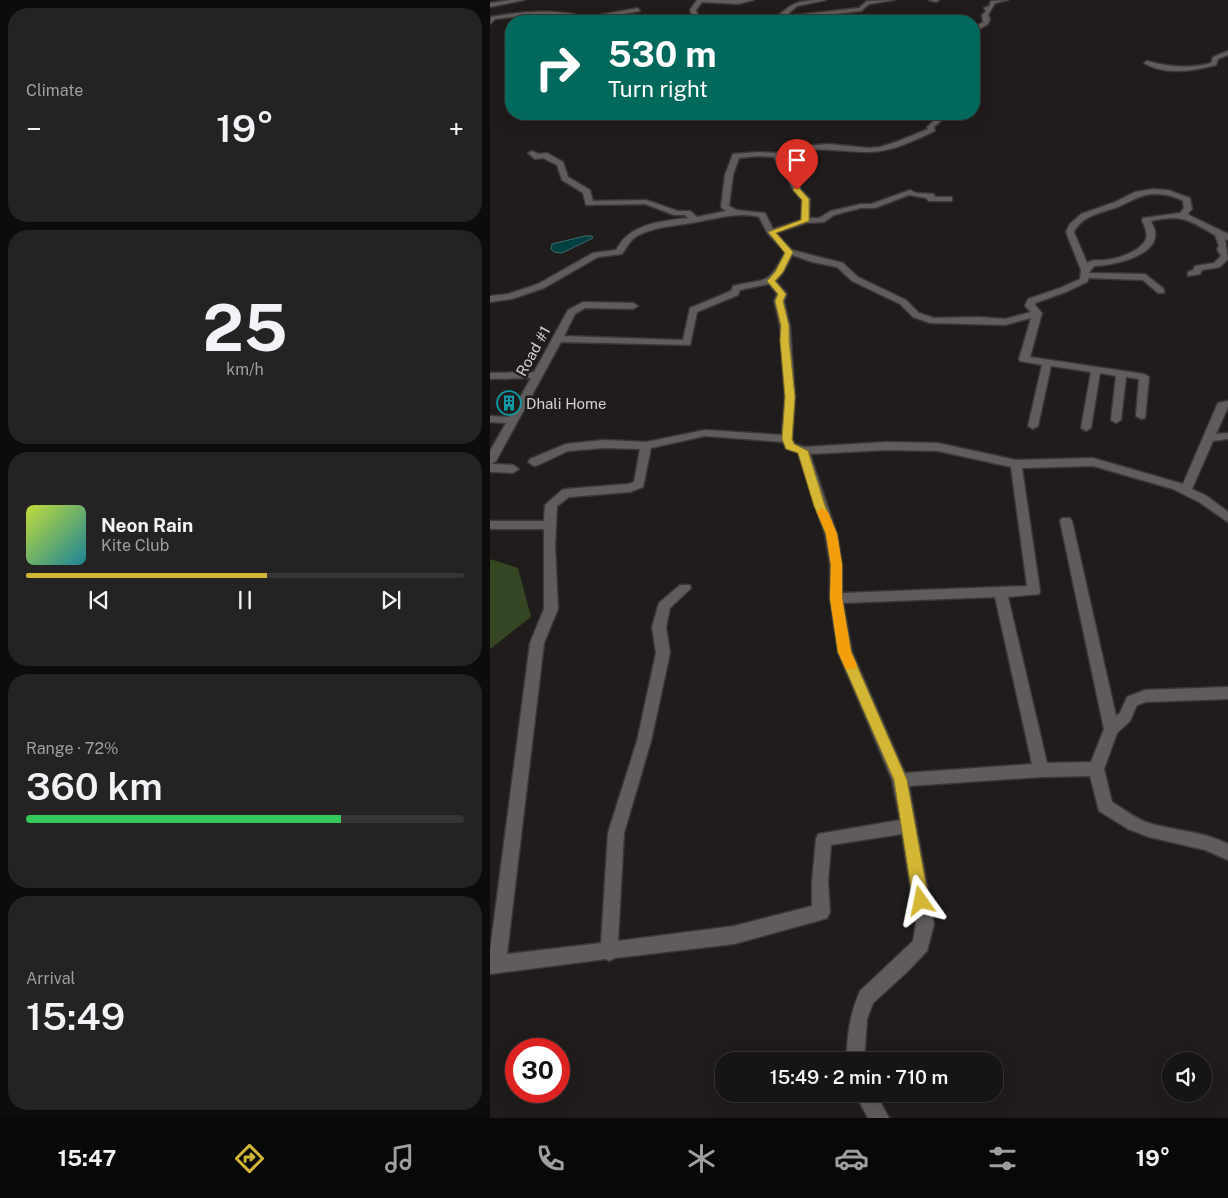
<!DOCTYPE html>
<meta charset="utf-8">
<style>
:root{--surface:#171514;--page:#242222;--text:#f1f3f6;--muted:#9e9fa0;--line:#363434;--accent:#d4b635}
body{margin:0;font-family:"Public Sans",sans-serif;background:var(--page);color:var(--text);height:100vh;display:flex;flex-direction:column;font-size:19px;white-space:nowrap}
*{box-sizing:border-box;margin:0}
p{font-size:16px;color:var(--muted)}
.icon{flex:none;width:28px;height:28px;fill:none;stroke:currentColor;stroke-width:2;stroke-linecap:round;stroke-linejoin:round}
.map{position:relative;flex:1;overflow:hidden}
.sheet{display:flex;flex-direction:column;gap:8px;padding:8px;background:#0d0c0b;width:490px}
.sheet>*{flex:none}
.banner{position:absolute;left:15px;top:15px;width:475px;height:105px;border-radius:20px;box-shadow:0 5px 20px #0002,0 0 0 1px var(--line);background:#00695c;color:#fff;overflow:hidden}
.buttons{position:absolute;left:672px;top:1052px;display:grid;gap:10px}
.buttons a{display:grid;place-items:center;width:50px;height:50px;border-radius:50%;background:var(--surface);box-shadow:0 5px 20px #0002,0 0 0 1px var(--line);font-size:25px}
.speed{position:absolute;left:15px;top:1038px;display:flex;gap:10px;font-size:25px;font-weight:700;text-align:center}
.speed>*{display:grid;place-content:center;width:65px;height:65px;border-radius:50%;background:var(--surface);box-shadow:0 5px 20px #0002,0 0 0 1px var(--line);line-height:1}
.speed .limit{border:8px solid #d22;background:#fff;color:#111}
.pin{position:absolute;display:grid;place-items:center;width:42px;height:42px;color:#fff;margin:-51px -21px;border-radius:50% 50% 50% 0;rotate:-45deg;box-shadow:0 0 5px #0007}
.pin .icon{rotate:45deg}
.me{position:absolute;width:55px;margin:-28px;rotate:348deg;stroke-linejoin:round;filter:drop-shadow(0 0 4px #0008)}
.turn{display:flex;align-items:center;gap:18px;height:105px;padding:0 20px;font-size:22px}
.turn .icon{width:65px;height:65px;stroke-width:2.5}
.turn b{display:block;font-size:35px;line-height:42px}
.big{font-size:38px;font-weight:600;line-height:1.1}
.sheet .card{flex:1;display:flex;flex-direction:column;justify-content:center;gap:8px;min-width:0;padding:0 18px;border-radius:20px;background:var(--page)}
.sheet .dial{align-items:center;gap:0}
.dial b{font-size:65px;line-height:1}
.song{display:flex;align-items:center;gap:15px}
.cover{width:60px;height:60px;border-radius:8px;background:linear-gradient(135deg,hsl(70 70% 55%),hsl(190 70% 35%))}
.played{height:5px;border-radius:2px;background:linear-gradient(90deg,var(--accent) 55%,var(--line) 55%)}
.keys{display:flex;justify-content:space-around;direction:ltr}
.heat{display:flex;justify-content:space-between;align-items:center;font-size:28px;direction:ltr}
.charge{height:8px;border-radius:4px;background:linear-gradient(90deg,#34c759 72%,var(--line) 0)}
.trip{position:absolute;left:225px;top:1052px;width:288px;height:50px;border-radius:20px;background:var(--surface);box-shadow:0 5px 20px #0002,0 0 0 1px var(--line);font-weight:600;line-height:50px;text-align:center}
.tab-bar{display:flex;height:80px;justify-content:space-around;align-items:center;background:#090808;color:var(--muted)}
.tab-bar .icon{width:35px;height:35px}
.tab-bar .selected{color:var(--accent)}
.tab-bar b{font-size:22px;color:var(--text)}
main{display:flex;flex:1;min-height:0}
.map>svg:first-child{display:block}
</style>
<main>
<section class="sheet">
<div class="card"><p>Climate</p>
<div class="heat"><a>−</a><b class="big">19°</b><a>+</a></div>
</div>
<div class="card dial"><b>25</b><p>km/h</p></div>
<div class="card">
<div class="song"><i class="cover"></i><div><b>Neon Rain</b><p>Kite Club</p></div></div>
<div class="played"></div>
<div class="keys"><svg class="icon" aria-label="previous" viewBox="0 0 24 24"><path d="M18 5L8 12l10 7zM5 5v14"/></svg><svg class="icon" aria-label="pause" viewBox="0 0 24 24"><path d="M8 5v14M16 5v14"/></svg><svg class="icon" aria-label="next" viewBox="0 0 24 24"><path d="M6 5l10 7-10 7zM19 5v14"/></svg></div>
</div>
<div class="card"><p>Range · 72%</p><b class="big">360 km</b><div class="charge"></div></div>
<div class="card"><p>Arrival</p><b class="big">15:49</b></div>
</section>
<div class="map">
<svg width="738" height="1118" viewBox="0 0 738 1118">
<rect width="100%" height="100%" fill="#1f1c1b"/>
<polygon fill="#354622" points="0,559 28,568 41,617 0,649"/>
<polygon fill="#004042" stroke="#3f6c6d" points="95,236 102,236 103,238 72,253 64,252 61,249 62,244"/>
<polygon fill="#52173d" points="12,398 28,398 22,408 8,407"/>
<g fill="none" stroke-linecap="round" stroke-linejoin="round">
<g stroke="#393736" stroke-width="3">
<g id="minor">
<polygon points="21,0 34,0 0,7 0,3"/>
<polygon points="207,0 264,0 248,4 212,2 206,10 210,21 204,21 200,10"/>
<path d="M336,0L307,6L296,16L369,8L377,1L404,0L379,4L371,11L285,21L282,19C290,15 292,12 299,7C309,0 323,0 336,0Z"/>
<polygon points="439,0 449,0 446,2"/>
<polygon points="518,0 505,3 498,15 500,19 498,24 484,32 484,28 493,22 492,15 496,11 494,8 499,6 501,1"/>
<path d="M148,8L150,11L111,18C101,25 91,18 80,17C55,12 30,16 5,19L0,24L1,17C34,11 70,8 102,19L109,15Z"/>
<polygon points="405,17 405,19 393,21 341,20 344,18"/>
<path d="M738,51V55L728,59L726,65C704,71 675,76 654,63L657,61C680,67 698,69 721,63L723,57Z"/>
<path d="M447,114H453V119L444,127L445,131C425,140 402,152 379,152C346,152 325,144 291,156L296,167L305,174L311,190L320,199L319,218H329L341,211L371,204H381L420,190L426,193L444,194L445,197H462V201H439L436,198L419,195L385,208H371L344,215L334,222L316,223L286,233L302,250L353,263L368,277L416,300L429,313L444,318L489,317L515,319L541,312L535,306L538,299L570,288L590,279L591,270L576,232L580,224L591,214L625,202L645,192L663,189L678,190L700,198L702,209L698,213L699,215L738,234V240L735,239L738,259L730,267L712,270L710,274L698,276V272L703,270L705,266L724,263L731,256L727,249L729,246L725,235C698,220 693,214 661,221C662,224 665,228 665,232C669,256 621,266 604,266L599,273L655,274L674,289V293H668L653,280L599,278L597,282L576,292L545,303V305L552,313L540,357L654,374L659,377L655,418L651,419L646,416L649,379L636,377L631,420L626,423L621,420L626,376L610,373L601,428L596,431L591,428L601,372L561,366L548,426L543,429L538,426L552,365L530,361L529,359L541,318L515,325L440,323L423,317L410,304L362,281L347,267L322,262L302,255L293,273L286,281L297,294L294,301L300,326L305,397L302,439L305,444L314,447L397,442L448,443L526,460L603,458L693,484L727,405L728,403L738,401V407L726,434L738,433V439L723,441L702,489L717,496L738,512V522L709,502L683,489L603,466L532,468L550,591L549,594L518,597L557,763L601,762L614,729L570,521L572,518H580L582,521L626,716L630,713L637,697L655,690L738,687V699L656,702L647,705L640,721L627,733L614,769L622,802C634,809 646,819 659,823C685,831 713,831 738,844V860L715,850L659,837L638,829L609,811L600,776L551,777L419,786L444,924L437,951L417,972L383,1003L377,1019L374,1061H356C358,1034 359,1016 370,991L423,941L426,924L412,834L341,845L338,882L340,912L337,918L331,920L244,944L125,958L119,961L116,959L0,974V951L40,643L54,609V529H0V521H54L55,505L72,490L76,489L138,484L144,482L150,449L114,448L78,451L48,465L44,466L38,462L40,459L76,444L114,440L156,442L215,430L292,435L295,397L290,326L284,301L287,294L279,284L250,290L248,295L207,312L200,345L71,342L6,461L1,464L23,465L29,469L23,473L0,472V451L16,423L0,422V416L19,417L41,378L0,379V373L44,372L78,310L93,302L143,303L148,306L143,309L95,308L85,314L74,336L193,340L200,308L241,291L243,286C277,278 278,286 295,252L278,234L269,217C247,212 229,218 207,222C187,226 165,226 147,236C140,240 137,247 132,254L108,257L54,288L22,299L0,302V296L18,294L48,284L103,253L126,250C129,245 132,240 136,237C150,223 179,220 198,218L195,215H184L155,204L96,205L93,193L72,180L67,165L53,158L45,159L38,153L42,151L49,154L57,153L73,162L78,177L100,190L103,201L156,200L188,211H200L207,217L236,211L231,207L235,175L243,154L269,152L286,153L304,147L338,144L379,148L390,147L406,142L438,129L437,127L447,118ZM269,156L284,157L290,170L297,175L303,190L312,200L311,220L283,229L275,213L247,210L239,206L243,175L249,158ZM663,194C674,194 683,195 693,201L694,208L690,213L653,218L652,220C654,226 658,232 656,239C651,251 628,259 615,260C609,261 602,259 597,263L584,232C593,214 613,213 630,206C642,201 649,195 663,194ZM215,436L293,442L296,448L308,453L335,534L340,565V598L348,652L402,780L410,820L328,834L326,839L322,882V906L244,926L128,941L134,833L161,741L180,653L176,627L180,608L201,588L200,585H190L169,603L162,627L166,653L147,741L118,833L111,943L17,954L54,643L68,609L65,546L67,506L79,497L140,492L153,487L161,448ZM397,450L448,451L521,467L537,586L352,593V565L347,534L320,454ZM505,597L542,764L415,773L362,652L353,603Z"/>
<polygon points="365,1094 386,1094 399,1118 378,1118"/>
</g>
</g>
<use href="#minor" fill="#605c5b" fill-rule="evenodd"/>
</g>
<polygon fill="#d4b635" stroke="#8a7622" points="304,188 309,188 319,199 319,221 286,233 303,252 293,272 285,281 296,294 293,301 299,326 299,340 305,397 302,439 304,444 318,451 335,506 347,534 352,565 352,598 361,652 417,780 439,901 436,906 431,908 426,906 423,901 404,780 348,652 340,598 341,565 336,534 324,506 308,453 296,449 292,439 295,397 290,340 291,326 285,301 288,294 277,281 285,272 295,253 278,232 311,220 312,200 303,190"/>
<polygon fill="#f59e0b" points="332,508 338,512 347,534 352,565 352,598 361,652 367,665 365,669 356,669 348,652 340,598 341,565 336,534 327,512"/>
<defs>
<g id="building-ring" transform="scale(1.25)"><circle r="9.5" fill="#1f1c1b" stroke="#0f9aa8" stroke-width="1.5"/><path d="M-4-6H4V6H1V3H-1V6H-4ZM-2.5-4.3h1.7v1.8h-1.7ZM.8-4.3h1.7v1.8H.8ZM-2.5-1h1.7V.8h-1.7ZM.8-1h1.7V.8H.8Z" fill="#0f9aa8"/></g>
</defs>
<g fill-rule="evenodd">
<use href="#building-ring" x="19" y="403"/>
</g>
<g text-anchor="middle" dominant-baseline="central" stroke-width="5" stroke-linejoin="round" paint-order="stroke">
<g font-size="15" fill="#d3d1d0" stroke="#1f1c1b">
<text transform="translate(43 351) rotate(-61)">Road #1</text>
</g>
<g font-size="15" fill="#d3d1d0" stroke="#1f1c1b" text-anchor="start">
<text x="36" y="403">Dhali Home</text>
</g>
</g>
</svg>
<div class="buttons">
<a><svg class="icon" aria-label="sound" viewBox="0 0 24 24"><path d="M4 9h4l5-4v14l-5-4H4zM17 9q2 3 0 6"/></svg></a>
</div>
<div class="speed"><div class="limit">30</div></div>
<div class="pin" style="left:307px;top:190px;background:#d93025"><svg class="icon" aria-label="arrive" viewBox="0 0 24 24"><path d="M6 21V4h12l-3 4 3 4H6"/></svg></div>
<svg class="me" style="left:431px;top:901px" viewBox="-20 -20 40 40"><path d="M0-17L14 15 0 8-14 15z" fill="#d4b635" stroke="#fff" stroke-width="4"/></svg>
<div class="trip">15:49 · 2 min · 710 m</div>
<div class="banner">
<div class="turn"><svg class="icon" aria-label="right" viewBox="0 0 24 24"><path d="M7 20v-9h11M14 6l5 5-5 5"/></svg><div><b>530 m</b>Turn right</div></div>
</div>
</div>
</main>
<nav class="tab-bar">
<b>15:47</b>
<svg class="icon selected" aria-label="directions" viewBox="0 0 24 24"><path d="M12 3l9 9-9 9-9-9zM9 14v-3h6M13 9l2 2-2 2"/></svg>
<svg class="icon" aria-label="music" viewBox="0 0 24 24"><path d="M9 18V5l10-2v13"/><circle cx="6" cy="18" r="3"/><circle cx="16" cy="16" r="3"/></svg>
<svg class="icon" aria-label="phone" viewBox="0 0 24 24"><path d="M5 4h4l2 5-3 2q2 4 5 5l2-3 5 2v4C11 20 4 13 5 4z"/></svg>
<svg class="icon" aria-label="climate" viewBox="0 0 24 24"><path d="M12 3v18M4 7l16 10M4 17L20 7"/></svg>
<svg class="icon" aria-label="car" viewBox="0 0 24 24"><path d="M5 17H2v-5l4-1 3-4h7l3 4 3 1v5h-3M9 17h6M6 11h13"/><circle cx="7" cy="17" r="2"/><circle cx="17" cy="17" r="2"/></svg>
<svg class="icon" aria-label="filters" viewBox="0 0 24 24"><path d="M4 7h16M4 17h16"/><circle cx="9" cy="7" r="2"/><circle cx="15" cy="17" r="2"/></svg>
<b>19°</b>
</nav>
